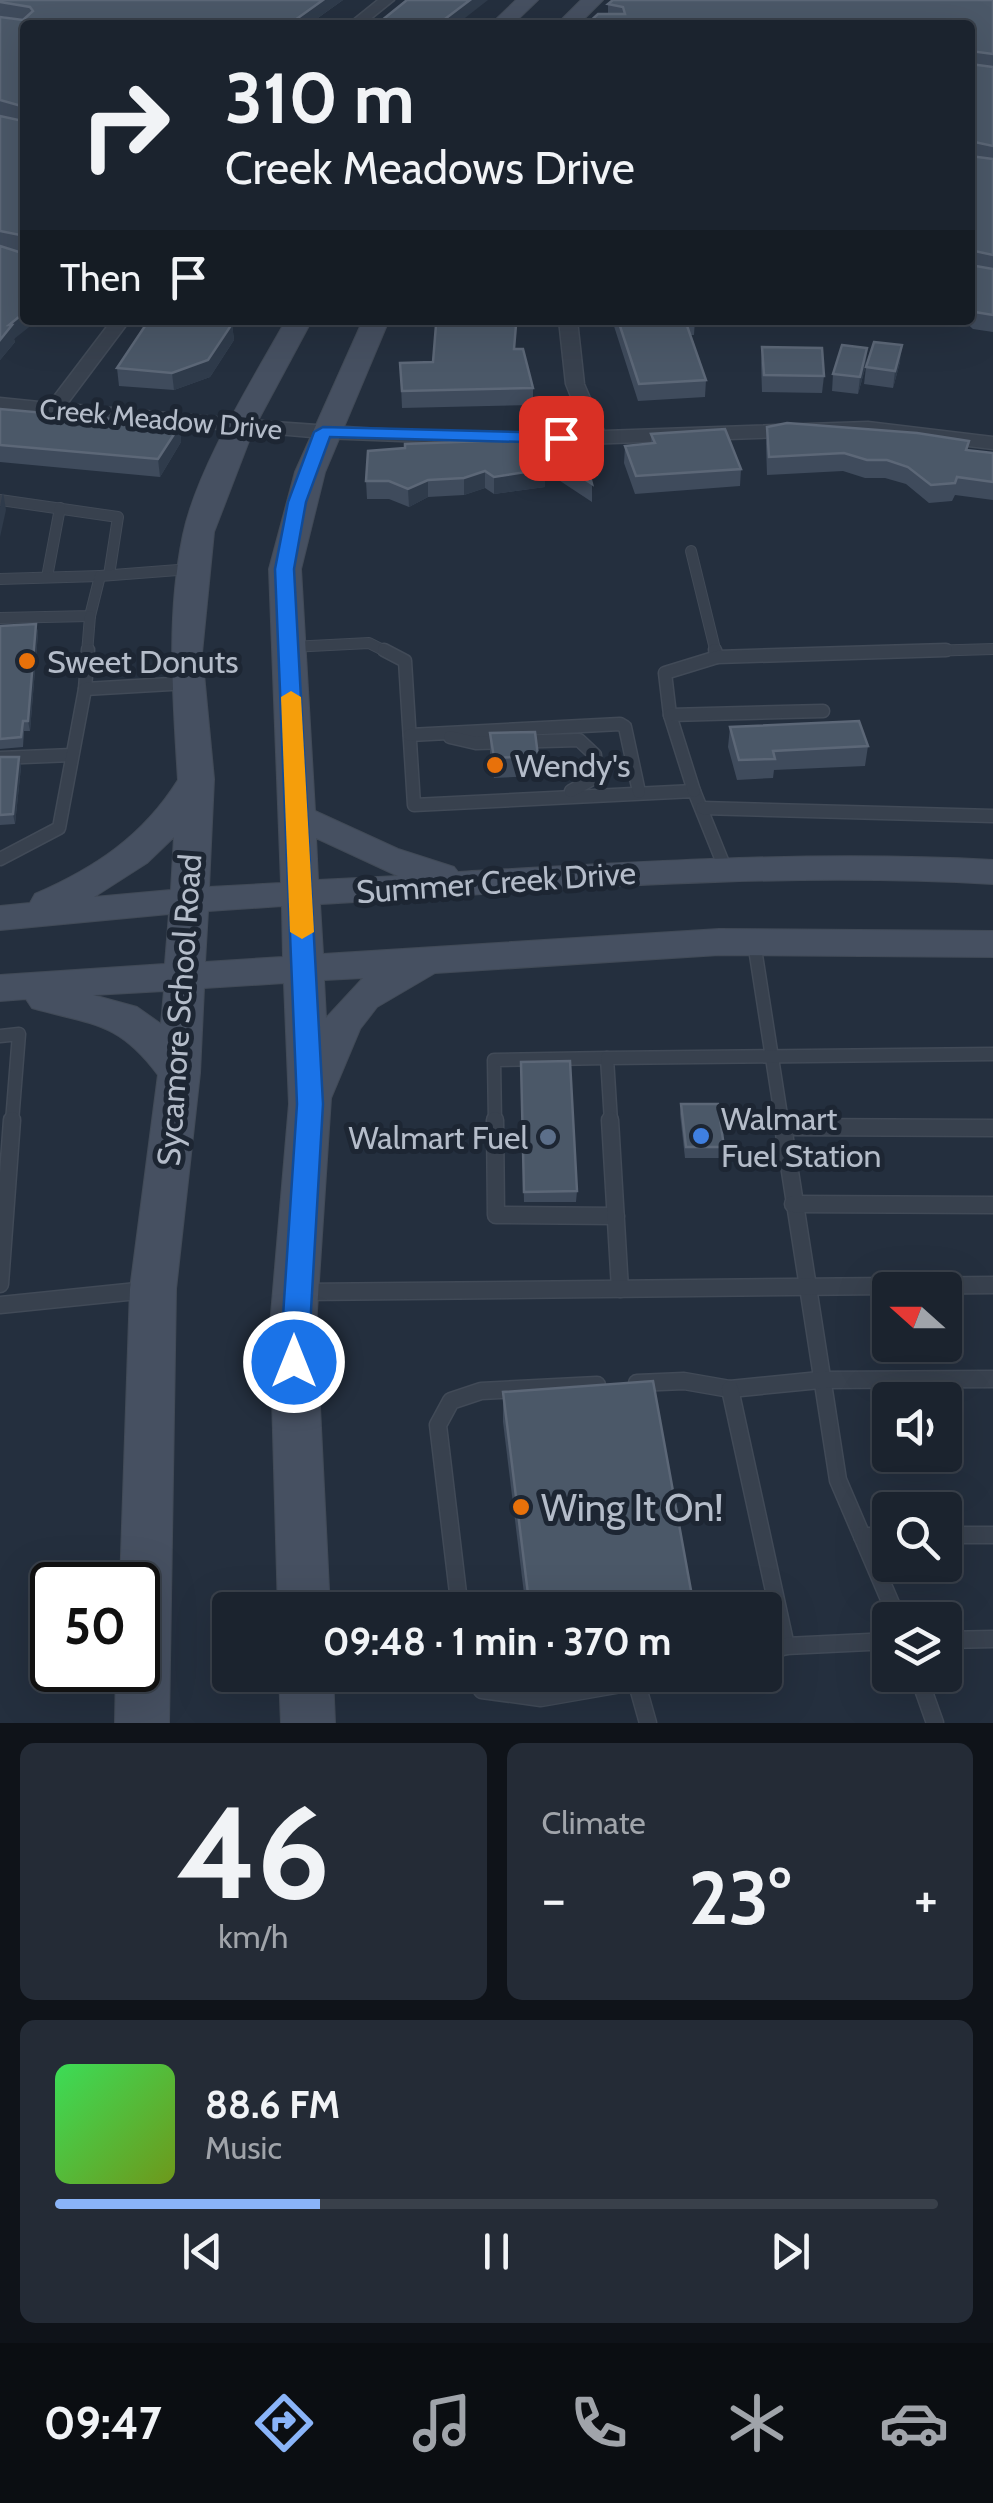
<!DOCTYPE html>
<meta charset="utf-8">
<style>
:root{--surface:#1b232e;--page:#242b36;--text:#f1f3f6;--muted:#a0a4aa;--line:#39404a;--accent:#8ab4f8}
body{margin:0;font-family:Cabin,sans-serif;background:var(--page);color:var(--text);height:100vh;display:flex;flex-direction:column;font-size:38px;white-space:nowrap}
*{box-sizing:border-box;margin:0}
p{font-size:32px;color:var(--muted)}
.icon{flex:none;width:55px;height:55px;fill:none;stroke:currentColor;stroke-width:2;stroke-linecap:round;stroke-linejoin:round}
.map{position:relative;height:1723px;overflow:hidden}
.details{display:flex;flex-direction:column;gap:20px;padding:20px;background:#0f1319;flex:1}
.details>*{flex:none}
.banner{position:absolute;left:20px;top:20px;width:955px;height:305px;border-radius:10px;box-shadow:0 10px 40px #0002,0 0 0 2px var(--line);background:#1b232e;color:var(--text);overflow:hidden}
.needle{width:65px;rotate:291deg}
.buttons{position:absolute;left:872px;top:1272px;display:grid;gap:20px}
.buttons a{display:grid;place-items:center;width:90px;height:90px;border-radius:10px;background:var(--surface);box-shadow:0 10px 40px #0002,0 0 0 2px var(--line);font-size:50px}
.speed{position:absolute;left:30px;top:1562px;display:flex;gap:20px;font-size:50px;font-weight:700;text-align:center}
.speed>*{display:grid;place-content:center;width:130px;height:130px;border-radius:50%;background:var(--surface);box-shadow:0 10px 40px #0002,0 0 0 2px var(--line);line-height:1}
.speed .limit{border:5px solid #111;border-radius:15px;background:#fff;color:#111}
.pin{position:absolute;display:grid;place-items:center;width:85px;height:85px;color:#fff;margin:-42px;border-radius:20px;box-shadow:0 5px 15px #0006}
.me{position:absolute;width:110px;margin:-55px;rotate:0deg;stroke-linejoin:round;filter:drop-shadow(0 0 8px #0008)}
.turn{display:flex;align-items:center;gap:35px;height:210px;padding:0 40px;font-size:45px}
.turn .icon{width:130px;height:130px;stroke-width:2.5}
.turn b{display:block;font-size:70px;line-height:85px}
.then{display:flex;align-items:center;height:95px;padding:0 40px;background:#0003;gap:20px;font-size:38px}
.big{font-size:75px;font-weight:700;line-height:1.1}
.details .card{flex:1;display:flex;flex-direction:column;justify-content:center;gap:15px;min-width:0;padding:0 35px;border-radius:15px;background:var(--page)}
.details .dial{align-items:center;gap:0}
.dial b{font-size:130px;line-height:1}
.song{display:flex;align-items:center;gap:30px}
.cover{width:120px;height:120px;border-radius:15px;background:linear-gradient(135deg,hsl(130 70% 55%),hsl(80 70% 35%))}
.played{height:10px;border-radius:5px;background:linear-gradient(90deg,var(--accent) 30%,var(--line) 30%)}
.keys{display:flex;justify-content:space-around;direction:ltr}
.heat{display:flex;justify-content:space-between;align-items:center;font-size:55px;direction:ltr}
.details .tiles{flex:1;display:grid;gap:20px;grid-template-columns:1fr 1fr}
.card:last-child{grid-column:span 2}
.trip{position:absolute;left:212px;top:1592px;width:570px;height:100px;border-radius:10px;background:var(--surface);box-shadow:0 10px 40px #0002,0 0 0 2px var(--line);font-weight:700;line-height:100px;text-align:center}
.dock{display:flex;height:160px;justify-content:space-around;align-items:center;background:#0b0e12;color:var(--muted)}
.dock .icon{width:70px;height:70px}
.dock .active{color:var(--accent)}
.dock b{font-size:45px;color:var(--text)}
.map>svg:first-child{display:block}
</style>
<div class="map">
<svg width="993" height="1723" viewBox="0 0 993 1723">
<rect width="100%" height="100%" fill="#242f3e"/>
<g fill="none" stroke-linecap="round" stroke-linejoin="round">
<g stroke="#414a57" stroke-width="12">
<g id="lane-far2">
<polyline points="0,500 118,517 109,575"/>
<polyline points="691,551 716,653"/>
<polyline points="47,577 60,508"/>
<polyline points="0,579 100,576"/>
<polyline points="0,618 90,616 100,576 191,569"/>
<polyline points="291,647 369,643 389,653"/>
<polyline points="87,653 90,616"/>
<polyline points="860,653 993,649"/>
</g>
</g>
<g stroke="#414a57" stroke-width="15">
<g id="lane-far1">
<polyline points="384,650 405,661 414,805 694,791 725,868"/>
<polyline points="715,650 717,657"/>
<polyline points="85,689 88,650"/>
<polyline points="670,715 665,673 717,657 946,650"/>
<polyline points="410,735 620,724 625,727 639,792"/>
<polyline points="450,737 476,743 579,740 595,755 596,777 571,791"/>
<polyline points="0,758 72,755"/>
<polyline points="694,791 670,715 823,711"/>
<polyline points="702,808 993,816"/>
<polyline points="0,859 59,828 85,689 188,683"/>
<polyline points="754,942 782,1122"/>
<polyline points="0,1036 19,1034 12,1122"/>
<polyline points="495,1122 494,1060 607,1058"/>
<polyline points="611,1122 607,1058 993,1054"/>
</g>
</g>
<g stroke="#414a57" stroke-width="19">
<g id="lane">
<polyline points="495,1120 496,1215 616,1216"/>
<polyline points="610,1120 620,1289"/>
<polyline points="782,1120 838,1480 898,1620"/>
<polyline points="784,1127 993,1128"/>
<polyline points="793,1204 993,1205"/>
<polyline points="0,1284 12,1120"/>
<polyline points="303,1292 993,1285"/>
<polyline points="0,1305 147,1290"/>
<polyline points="637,1383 684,1381 730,1389 820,1380 993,1379"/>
<polyline points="730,1389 786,1646 765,1652"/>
<polyline points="945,1535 993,1535"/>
<polyline points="862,1536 890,1536"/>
<polyline points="460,1610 438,1425 451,1401 481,1391 597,1385"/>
<polyline points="945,1640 993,1639"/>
<polyline points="786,1646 890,1641"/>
<polyline points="472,1675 482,1690 541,1698 673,1675"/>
<polyline points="918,1675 935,1723"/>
<polyline points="637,1684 648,1723"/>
</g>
</g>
<g stroke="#414a57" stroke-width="3">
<g id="street">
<polygon points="378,0 394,0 363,25 347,25"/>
<path d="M112,320H130L67,404C239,419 412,438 585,432L566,384L559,320H577L584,384L604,431L868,422L993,437V449L868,434L526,446L323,438L0,410V398L49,403Z"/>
</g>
</g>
<g stroke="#414a57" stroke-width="2">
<g id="secondary">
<polygon points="516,0 538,0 512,25 490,25"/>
<polygon points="581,0 603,0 578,25 556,25"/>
<path d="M286,320H312L254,428L214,532L202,653L214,779L209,887L281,883L269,569L295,472L363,320H389L325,472L301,569L315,811L398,849L454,867L458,872C637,862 814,850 993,860V884C768,871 544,891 320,904L323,954L719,929L993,931V957L719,955L435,973L377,1007L360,1029L331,1098L316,1326L330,1610H278L270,1326L289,1104L284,983L204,988L200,1073L176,1289L169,1723H115L116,1670H138V1585H120L130,1289L158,1075C118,1021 92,1025 32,1008L26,999L0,1001V975L165,964L169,914L0,930V906L30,903L35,894C95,868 143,836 178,780C173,697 166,617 183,535C197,468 252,381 286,320ZM174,837L171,890L94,897L147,863ZM316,838L398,876L318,880ZM282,906L283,957L205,962L208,911ZM363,978L326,1018L324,980ZM164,991L161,1024L137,1007L93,995Z"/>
<polygon points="279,1675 333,1675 335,1723 281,1723"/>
</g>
</g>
<use href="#lane-far2" stroke="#38414e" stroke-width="10"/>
<use href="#lane-far1" stroke="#38414e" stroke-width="12"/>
<use href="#lane" stroke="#38414e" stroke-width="16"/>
<use href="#street" fill="#38414e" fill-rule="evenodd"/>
<use href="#secondary" fill="#465061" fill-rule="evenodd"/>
</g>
<g fill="#3f4b5c">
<polygon points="0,0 343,0 308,25 25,25 25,320 14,339 15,342 0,360 0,17 23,20 0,16"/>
<polygon points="993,0 993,332 973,329 963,320 970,320 970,25 608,14 608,4"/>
<polygon points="515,320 514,325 515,349 533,388 533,405 402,408 400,363 433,362"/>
<polygon points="612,320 695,320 694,335 690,335 706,380 705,397 638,401"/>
<polygon points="232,324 234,340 210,377 174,390 119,386 117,368"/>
<polygon points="762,347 824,376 822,393 762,392 761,364"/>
<polygon points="900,362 893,388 864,384 866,367"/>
<polygon points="866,365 858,394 832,391 833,374"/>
<polygon points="0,409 180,425 181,442 160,477 0,462"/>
<polygon points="767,427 969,441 967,450 993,453 993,500 955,495 952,501 929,503 906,484 885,478 865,478 843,471 767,475 766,444"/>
<polygon points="651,434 741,469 740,486 635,494 624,463 625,446 651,443"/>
<polygon points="538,445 592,484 592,502 545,471 545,487 494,494 485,488 464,495 428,497 409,507 389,499 367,499 366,481"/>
<polygon points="36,624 38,633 30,731 24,731 23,747 0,749 0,626"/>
<polygon points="730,727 868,746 865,766 774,770 773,778 737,780 728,747"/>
<polygon points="490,733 538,756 538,776 494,778 490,753"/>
<polygon points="0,757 19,757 21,767 15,824 0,825"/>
<polygon points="521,1062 577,1191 576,1202 524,1202"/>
<polygon points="681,1104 724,1147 723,1158 685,1158 680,1114"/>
<polygon points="503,1392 694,1607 694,1610 526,1610 503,1422"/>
</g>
<g fill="#2f3b4b">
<polygon points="323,0 343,0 308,25 288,25"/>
<polygon points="470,0 488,0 456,25 437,25"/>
<polygon points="25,312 25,320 38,320 14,339 15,342 0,360 0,340 9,325"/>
<polygon points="232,324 234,340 210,377 174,390 172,373"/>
<polygon points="902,345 900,362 893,388 895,371"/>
<polygon points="867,348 866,365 858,394 860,377"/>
<polygon points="180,425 181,442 160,477 158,459"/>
<polygon points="545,469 545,487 494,494 494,477"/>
<polygon points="485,471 485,488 464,495 464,478"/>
<polygon points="428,480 428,497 409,507 408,489"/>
<polygon points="3,492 6,510 0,537 0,507"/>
<polygon points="36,624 38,633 30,731 28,721"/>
<polygon points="19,757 21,767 15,824 13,814"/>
</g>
<g fill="#4b5868" stroke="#5c6777" stroke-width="2.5">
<polygon points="0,0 323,0 288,25 25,25 25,107 0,100 0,17 23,20 33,11 30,7 0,2"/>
<polygon points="407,0 470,0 437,25 376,25"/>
<polygon points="613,0 993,0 993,54 970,51 970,25 586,25 598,14 625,14 623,7 608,4"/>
<polygon points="970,64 993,67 993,146 970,141"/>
<polygon points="25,113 25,236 0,231 0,116 23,121"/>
<polygon points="970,156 993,159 993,255 970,250"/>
<polygon points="0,246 22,253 25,250 25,312 9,325 12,325 0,340"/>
<polygon points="970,265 993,269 993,315 975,312 970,308"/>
<polygon points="149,320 225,320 232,324 208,360 172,373 117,368"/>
<polygon points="438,320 510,320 509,325 516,325 514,349 523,349 533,388 402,391 400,363 433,362 436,325"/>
<polygon points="618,320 685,320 706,380 639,384"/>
<polygon points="874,342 902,345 895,371 866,367"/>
<polygon points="842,345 867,348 860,377 833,374"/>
<polygon points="762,347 822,348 824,376 764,375"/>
<polygon points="0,409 180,425 158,459 0,445"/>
<polygon points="787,423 917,433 969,441 966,450 993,453 993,482 957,477 955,483 931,485 908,467 887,460 867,460 844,453 769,457 767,427"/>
<polygon points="725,429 741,469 636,476 625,446 655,443 651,434"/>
<polygon points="536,439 538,445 581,443 592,484 539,450 545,469 494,477 485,471 464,478 428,480 408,489 389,481 366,481 368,451 405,448 405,444"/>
<polygon points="36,624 28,721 23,721 21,737 0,739 0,626"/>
<polygon points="859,721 868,746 773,751 775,759 739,760 730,727"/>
<polygon points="535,732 538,756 494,758 490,733"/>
<polygon points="0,757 19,757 13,814 0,815"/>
<polygon points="570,1061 577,1191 524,1192 521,1062"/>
<polygon points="681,1104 718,1104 724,1147 686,1147"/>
<polygon points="653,1381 694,1607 666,1610 530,1610 503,1392"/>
</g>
<polygon fill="#1a73e8" stroke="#114b97" stroke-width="2.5" points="323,427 561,433 570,438 561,443 330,437 306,502 294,569 323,1104 308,1362 304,1370 284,1370 280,1362 297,1104 275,569 288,502 314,432"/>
<polygon fill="#f59e0b" points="291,691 301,697 314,932 302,939 290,932 281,697"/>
<g fill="#e8710a" stroke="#1d2633" stroke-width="4">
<circle cx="27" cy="661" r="10"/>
<circle cx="495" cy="765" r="10"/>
<circle cx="521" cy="1507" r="10"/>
</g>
<circle fill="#3f7fe0" stroke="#1d2633" stroke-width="4" cx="701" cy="1136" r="10"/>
<circle fill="#5c6f8a" stroke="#1d2633" stroke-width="4" cx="548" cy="1137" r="10"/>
<g text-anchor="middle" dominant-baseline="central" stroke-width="10" stroke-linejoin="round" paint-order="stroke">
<g font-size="28" fill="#b4bcc9" stroke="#1d2633">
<text transform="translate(161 419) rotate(5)">Creek Meadow Drive</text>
</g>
<g font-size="32" fill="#b4bcc9" stroke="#1d2633" text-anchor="start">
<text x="47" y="661">Sweet Donuts</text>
<text x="515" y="765">Wendy's</text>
<text x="721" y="1118">Walmart<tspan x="721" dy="37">Fuel Station</tspan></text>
<text x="528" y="1137" text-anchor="end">Walmart Fuel</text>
</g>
<g font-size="32" fill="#b4bcc9" stroke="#1d2633">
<text transform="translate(496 882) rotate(-4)">Summer Creek Drive</text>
<text transform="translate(179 1010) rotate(-86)">Sycamore School Road</text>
</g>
<g font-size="38" fill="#b4bcc9" stroke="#1d2633" text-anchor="start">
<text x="541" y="1507">Wing It On!</text>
</g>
</g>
</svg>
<div class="buttons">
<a><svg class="needle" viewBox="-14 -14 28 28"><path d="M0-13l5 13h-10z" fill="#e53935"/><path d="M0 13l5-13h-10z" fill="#a0a4aa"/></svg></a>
<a><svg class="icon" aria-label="sound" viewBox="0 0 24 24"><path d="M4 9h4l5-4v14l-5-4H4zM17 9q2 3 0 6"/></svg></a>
<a><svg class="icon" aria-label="search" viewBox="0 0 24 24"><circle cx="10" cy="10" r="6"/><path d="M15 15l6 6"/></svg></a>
<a><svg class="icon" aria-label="layers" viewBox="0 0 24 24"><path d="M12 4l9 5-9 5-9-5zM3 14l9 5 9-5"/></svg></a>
</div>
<div class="speed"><div class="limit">50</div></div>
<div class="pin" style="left:561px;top:438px;background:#d93025"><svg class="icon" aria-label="arrive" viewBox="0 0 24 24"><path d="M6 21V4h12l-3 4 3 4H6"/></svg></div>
<svg class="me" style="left:294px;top:1362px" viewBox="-20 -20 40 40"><circle r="17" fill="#1a73e8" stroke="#fff" stroke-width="3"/><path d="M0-11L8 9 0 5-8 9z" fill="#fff"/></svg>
<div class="trip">09:48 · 1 min · 370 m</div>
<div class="banner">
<div class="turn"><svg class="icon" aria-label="right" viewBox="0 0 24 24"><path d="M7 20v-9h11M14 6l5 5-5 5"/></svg><div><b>310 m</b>Creek Meadows Drive</div></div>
<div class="then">Then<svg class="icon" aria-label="arrive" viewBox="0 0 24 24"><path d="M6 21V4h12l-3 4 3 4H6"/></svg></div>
</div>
</div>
<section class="details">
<div class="tiles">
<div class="card dial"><b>46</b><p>km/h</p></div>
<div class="card"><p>Climate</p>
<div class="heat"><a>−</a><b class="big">23°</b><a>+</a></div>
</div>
<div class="card">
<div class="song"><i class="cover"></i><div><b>88.6 FM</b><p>Music</p></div></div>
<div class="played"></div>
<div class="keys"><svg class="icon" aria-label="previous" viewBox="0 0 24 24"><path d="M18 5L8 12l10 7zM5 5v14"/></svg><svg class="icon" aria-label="pause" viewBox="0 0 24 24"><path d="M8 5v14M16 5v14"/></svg><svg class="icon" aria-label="next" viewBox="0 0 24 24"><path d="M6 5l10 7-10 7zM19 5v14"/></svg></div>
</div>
</div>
</section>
<nav class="dock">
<b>09:47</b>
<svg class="icon active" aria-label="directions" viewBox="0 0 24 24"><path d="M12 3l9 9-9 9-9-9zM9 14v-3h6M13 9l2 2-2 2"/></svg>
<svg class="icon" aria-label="music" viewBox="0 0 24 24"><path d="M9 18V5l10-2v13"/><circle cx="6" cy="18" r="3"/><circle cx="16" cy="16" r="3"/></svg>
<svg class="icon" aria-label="phone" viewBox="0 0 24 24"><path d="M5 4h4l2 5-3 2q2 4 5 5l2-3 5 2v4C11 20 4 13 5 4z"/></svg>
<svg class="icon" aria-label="climate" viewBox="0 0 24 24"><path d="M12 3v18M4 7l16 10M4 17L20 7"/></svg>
<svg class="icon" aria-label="car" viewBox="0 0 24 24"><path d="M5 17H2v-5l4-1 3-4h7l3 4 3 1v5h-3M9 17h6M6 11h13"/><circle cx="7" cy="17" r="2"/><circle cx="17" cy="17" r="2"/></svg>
</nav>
